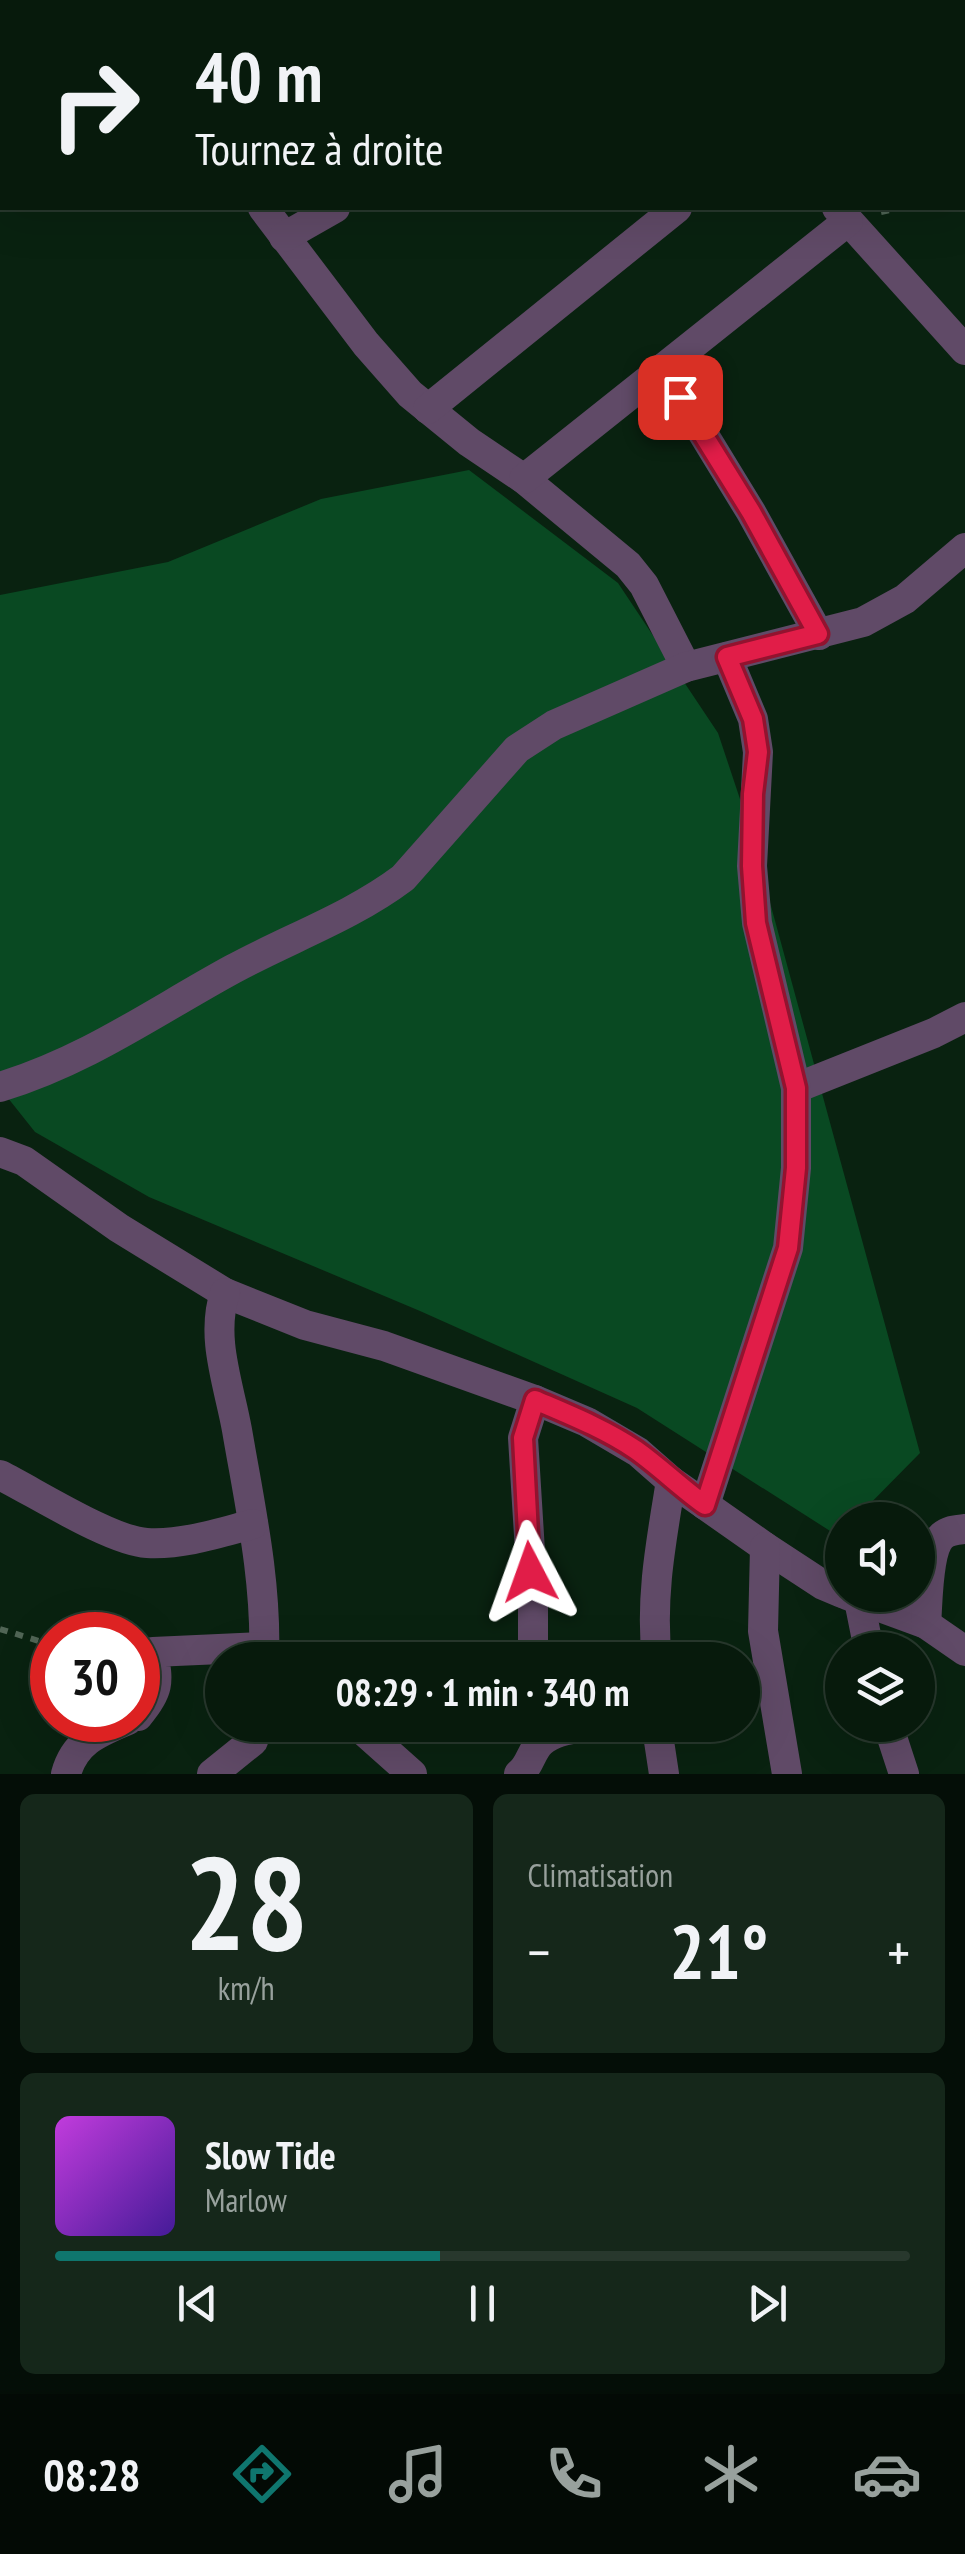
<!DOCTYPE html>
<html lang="fr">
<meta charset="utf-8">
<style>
:root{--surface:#071a0c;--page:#15271a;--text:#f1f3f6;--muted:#98a19d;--line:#28382d;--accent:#0f766e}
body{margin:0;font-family:"PT Sans Narrow",sans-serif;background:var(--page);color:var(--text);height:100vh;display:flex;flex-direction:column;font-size:38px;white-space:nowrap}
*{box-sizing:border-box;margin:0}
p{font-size:32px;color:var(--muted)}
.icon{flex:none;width:55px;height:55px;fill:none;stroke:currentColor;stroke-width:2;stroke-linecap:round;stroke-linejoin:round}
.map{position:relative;height:1774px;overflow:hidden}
.drawer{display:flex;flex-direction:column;gap:20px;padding:20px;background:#040e07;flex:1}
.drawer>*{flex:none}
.top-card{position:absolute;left:0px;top:0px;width:965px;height:210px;box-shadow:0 10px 40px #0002,0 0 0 2px var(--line);background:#071a0c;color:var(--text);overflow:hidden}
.buttons{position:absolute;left:825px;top:1502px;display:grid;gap:20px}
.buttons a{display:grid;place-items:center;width:110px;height:110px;border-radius:50%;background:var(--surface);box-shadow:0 10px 40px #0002,0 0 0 2px var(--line);font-size:50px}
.speed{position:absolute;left:30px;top:1612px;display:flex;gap:20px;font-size:50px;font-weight:700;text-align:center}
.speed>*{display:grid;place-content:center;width:130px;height:130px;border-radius:50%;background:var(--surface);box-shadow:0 10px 40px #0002,0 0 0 2px var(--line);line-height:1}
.speed .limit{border:15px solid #d22;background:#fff;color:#111}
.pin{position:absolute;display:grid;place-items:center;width:85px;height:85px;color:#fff;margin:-42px;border-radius:20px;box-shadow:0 5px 15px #0006}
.me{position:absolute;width:110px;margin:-55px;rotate:356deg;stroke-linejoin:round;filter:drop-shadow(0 0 8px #0008)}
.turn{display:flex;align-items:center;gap:35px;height:210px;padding:0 30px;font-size:45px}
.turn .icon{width:130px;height:130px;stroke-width:2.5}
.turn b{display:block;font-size:70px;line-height:85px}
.big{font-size:75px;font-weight:700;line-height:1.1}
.drawer .widget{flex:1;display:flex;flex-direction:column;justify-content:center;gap:15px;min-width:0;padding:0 35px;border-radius:15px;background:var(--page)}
.drawer .dial{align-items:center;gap:0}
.dial b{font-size:130px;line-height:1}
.song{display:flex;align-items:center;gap:30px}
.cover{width:120px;height:120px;border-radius:15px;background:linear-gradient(135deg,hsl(290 70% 55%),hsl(260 70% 35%))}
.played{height:10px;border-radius:5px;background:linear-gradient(90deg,var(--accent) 45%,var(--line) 45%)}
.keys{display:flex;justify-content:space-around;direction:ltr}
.heat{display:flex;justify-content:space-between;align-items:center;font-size:55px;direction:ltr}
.drawer .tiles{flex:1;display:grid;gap:20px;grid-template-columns:1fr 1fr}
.widget:last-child{grid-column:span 2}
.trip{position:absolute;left:205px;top:1642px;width:555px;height:100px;border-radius:50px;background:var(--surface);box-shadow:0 10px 40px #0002,0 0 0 2px var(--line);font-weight:700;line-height:100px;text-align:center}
.menu{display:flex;height:160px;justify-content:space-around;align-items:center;background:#030a05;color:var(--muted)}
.menu .icon{width:70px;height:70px}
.menu .on{color:var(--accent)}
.menu b{font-size:45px;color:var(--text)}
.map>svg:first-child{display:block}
</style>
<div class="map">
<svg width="965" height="1774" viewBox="0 0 965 1774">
<rect width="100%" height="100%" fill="#092210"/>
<polygon fill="#094922" points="469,470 618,583 718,733 750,829 920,1453 854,1520 842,1520 842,1532 838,1536 637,1408 420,1311 149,1197 35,1132 0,1088 0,595 168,562 321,499"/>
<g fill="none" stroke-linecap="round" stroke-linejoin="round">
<g stroke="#506555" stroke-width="6" stroke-dasharray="8 8" stroke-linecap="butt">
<polyline points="962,188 965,187"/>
<polyline points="881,212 900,208"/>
<polyline points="0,1629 52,1645"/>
</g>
<g stroke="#604a67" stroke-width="30">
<polyline points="79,0 81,2"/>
<polyline points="387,0 388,2"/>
<polyline points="546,0 548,2"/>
<polyline points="666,0 671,2"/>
<polyline points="707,2 709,0"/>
<polyline points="888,2 889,0"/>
<polyline points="962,70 965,70"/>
<polyline points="263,208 366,344 410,394 469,442 524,479 628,565 644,585 686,667"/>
<polyline points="837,208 965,350"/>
<polyline points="284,237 335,208"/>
<polyline points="663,368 751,512 819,635"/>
<polyline points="428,409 677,208"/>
<polyline points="524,479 848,221"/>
<path d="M0,1087C88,1060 154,1012 233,969C290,938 351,917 403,878L517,749L554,725L686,667L863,622L905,599L965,548"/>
<polyline points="796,1088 934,1033 965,1017"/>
<polyline points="0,1152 24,1161 119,1228 225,1293 305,1325 384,1346 535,1400 587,1422 638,1452 671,1481 765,1547 823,1585 842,1593"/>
<path d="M225,1293C210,1337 229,1385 237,1430C250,1506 267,1582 264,1660"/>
<path d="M0,1475C36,1493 111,1541 147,1543C183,1545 219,1533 253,1524"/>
<polyline points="705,1505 788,1248 796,1168 796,1088 757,923 752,866 758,752 753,719 727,657"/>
<polyline points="765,1547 763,1631 787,1774"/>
<polyline points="847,1595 926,1624 965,1651"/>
<polyline points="859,1600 869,1650"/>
<path d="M926,1624C928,1603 927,1550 942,1536C949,1530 956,1530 965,1529"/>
<polyline points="533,1660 533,1600 523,1438 535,1400"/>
<path d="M657,1660C650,1599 661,1542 671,1481"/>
<path d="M138,1716C159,1691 159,1683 153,1652L264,1647"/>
<polyline points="357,1725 412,1774"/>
<polyline points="888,1725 904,1774"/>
<polyline points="657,1728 664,1774"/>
<path d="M66,1774C75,1741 98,1733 128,1720"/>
<polyline points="212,1774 253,1741 257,1725"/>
<path d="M519,1774C530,1766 531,1751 541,1742C565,1720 626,1728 657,1728L660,1725"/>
</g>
</g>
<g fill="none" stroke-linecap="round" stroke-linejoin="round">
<g stroke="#92132f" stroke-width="25">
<path id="route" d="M530,1572L523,1438L535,1400C570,1415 605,1429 636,1450C660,1467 681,1488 705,1505L788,1248L796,1168V1088L756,923L752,866L753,794L758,752L753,719L727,657L818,634L751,512L680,397"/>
</g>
<use href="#route" stroke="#e11d48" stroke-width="18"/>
</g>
</svg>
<div class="buttons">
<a><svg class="icon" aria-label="sound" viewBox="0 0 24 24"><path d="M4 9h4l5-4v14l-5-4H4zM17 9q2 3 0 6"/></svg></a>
<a><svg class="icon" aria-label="layers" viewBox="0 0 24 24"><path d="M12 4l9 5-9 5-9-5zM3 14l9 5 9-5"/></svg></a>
</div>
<div class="speed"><div class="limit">30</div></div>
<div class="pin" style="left:680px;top:397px;background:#d93025"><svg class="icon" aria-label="arrive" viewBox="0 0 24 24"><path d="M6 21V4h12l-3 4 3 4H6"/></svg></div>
<svg class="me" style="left:530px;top:1572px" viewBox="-20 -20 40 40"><path d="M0-17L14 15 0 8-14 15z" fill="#e11d48" stroke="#fff" stroke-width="4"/></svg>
<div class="trip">08:29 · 1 min · 340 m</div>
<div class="top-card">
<div class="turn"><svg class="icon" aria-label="right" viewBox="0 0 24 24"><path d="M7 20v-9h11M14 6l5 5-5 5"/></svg><div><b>40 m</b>Tournez à droite</div></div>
</div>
</div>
<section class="drawer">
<div class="tiles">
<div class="widget dial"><b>28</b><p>km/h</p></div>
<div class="widget"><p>Climatisation</p>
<div class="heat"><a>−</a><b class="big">21°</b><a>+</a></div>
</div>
<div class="widget">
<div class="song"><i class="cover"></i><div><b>Slow Tide</b><p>Marlow</p></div></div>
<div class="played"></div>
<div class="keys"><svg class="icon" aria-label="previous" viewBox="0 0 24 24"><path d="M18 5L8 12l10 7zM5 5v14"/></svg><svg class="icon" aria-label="pause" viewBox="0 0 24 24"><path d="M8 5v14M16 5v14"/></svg><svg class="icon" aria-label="next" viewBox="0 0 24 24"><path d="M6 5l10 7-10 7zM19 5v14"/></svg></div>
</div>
</div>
</section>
<nav class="menu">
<b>08:28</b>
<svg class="icon on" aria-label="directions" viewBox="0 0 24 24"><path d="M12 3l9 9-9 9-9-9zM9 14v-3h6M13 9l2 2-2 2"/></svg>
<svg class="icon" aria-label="music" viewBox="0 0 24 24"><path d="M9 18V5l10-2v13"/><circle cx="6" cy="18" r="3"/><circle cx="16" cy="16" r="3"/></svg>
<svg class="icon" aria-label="phone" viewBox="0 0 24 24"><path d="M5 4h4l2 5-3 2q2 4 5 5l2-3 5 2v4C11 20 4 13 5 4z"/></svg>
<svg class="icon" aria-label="climate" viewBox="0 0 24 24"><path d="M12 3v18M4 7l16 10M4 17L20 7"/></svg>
<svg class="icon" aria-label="car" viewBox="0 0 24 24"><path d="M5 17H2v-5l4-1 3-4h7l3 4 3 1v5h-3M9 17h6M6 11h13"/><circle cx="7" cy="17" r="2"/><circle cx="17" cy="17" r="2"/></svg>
</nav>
